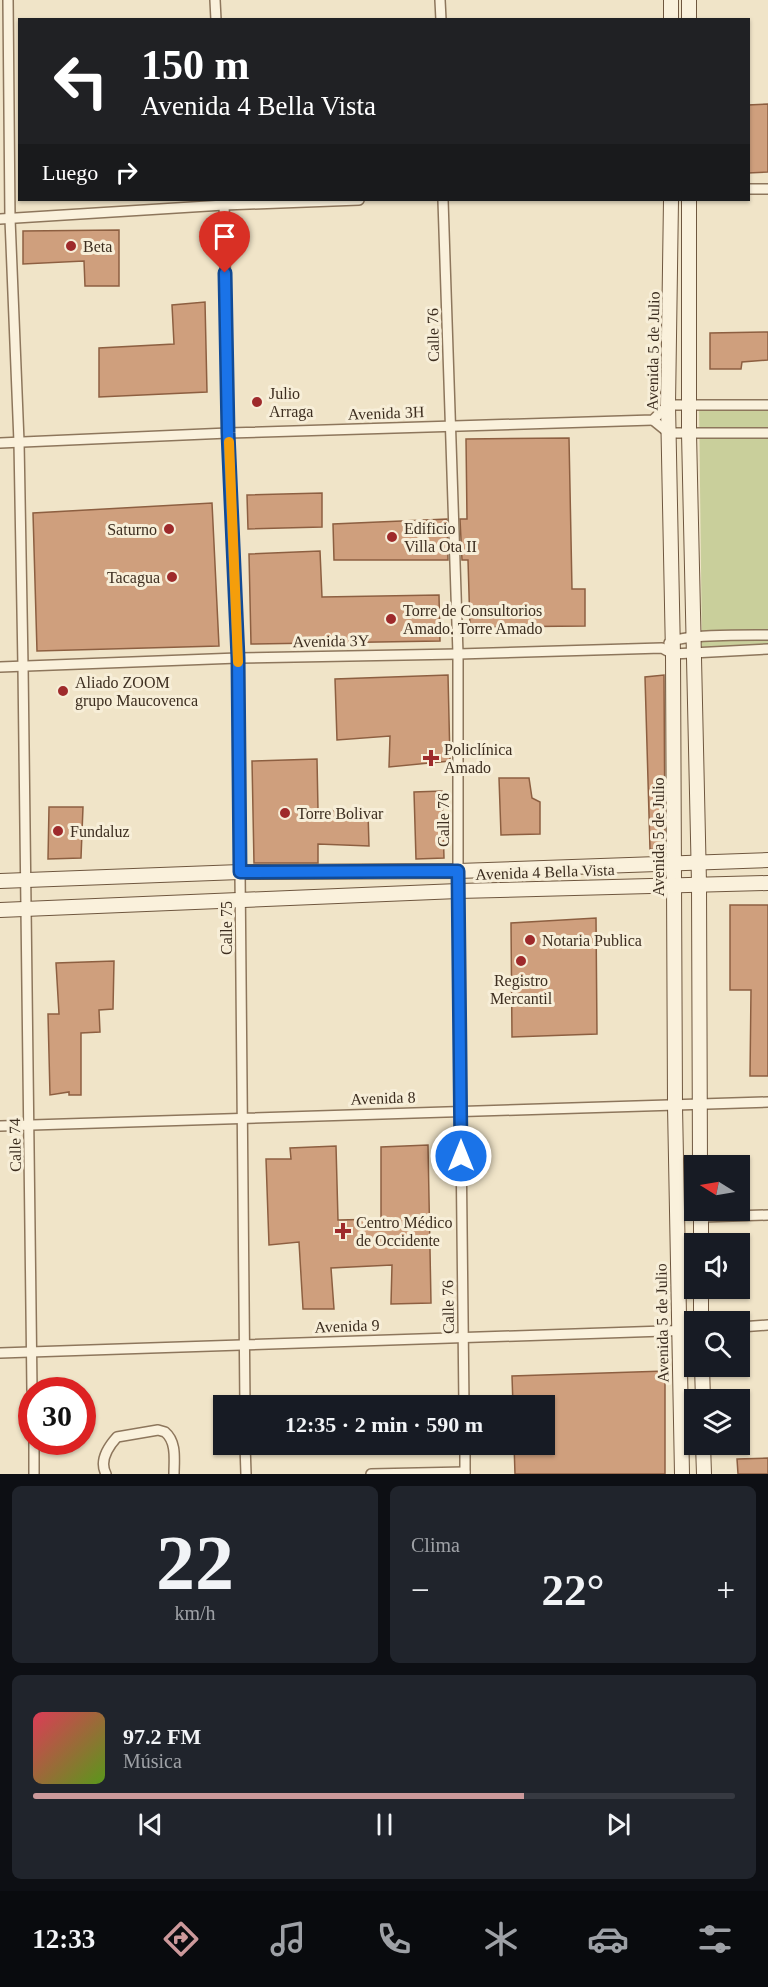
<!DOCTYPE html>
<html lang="es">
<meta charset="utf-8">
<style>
:root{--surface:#171b24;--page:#20242c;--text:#f1f3f6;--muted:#9ea1a6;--line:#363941;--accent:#cc999b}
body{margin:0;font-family:Georgia,serif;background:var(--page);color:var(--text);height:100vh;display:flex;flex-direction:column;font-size:22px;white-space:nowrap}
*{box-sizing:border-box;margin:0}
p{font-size:20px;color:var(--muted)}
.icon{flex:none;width:33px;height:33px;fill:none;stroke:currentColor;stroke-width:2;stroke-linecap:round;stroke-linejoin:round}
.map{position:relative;height:1474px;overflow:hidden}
.details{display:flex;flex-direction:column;gap:12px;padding:12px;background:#0d0f14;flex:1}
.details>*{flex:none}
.guide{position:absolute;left:18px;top:18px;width:732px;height:183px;border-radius:0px;box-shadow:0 2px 4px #0004;background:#202124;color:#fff;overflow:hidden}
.needle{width:39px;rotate:281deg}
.buttons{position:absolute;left:684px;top:1155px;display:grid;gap:12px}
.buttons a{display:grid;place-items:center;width:66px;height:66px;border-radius:0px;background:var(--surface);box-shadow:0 2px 4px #0004;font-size:30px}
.speed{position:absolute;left:18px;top:1377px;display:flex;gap:12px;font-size:30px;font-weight:700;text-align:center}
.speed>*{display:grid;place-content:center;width:78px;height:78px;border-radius:50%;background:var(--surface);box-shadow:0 2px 4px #0004;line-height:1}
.speed .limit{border:9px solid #d22;background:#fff;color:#111}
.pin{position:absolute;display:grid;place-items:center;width:51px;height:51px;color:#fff;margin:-62px -26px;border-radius:50% 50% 50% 0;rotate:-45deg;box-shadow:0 0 6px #0007}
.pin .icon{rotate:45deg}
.me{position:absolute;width:66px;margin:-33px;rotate:0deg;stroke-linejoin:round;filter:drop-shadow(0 0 4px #0008)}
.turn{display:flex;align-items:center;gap:21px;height:126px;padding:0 24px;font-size:27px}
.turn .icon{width:78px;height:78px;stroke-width:2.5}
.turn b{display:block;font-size:42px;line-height:51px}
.then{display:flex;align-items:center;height:57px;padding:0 24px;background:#0003;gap:12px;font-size:22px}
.big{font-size:45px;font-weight:700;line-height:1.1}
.details .tile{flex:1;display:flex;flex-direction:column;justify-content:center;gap:9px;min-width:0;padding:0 21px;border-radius:9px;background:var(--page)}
.details .dial{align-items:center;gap:0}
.dial b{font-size:78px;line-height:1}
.song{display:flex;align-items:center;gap:18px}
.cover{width:72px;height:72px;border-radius:9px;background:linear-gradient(135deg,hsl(350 70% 55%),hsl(90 70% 35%))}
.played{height:6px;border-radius:3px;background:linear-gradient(90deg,var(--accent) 70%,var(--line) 70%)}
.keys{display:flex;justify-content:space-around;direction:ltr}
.heat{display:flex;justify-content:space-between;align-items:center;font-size:33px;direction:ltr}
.details .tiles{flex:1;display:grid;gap:12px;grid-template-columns:1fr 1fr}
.tile:last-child{grid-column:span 2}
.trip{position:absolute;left:213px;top:1395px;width:342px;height:60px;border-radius:0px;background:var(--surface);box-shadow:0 2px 4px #0004;font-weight:700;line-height:60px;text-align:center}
.tab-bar{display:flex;height:96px;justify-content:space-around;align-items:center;background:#090b0e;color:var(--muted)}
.tab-bar .icon{width:42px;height:42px}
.tab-bar .on{color:var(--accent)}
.tab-bar b{font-size:27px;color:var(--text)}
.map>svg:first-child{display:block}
</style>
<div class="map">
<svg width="768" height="1474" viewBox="0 0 768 1474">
<rect width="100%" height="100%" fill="#f0e4c8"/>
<polygon fill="#c9cf9b" points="699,402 768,402 768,644 702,649"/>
<g fill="#cf9f7d" stroke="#8d5f41" stroke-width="1.5">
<polygon points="768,104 768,172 748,173 748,105"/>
<polygon points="119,230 119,286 85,286 84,261 23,264 23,231"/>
<polygon points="205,302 207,392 99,397 99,348 174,344 172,305"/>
<polygon points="768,332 768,360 742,362 741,369 710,369 710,333"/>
<polygon points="569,438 572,589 585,589 585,626 470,627 468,560 462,560 460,519 467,519 466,439"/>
<polygon points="322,493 322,527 248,529 247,495"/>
<polygon points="212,503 219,646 37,651 33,513"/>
<polygon points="447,519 448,560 334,560 333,524"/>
<polygon points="320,551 322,597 439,595 440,641 251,644 249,554"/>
<polygon points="448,675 450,761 389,767 390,736 337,740 335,679"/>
<polygon points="664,675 665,848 650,849 645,677"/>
<polygon points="317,759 318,810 368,812 369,846 318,844 318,863 254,863 252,761"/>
<polygon points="499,778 529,778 532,798 540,802 540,834 501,835"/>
<polygon points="442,791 444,858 416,859 414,792"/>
<polygon points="49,807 83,807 81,858 48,859"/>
<polygon points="730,905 768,905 768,1076 750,1076 751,990 730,990"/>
<polygon points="596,918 597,1034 512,1037 511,923"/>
<polygon points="114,961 113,1009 99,1010 100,1032 81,1033 81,1095 69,1095 69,1092 50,1095 48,1014 59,1014 56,963"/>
<polygon points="428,1145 431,1303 391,1304 392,1265 331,1268 334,1309 303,1309 299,1242 269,1245 266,1159 291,1159 290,1148 336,1146 338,1220 381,1219 381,1147"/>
<polygon points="665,1371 665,1474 515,1474 514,1444 544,1444 544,1406 513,1406 512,1376"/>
<polygon points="768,1458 768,1474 738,1474 737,1459"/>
</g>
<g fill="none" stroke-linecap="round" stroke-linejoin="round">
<g stroke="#8d765c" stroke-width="12">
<g id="street">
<polyline points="8,0 10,219 19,442 23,666 32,1390"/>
<polyline points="215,0 216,20"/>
<polyline points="440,0 441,20"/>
<polyline points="748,189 768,189"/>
<polyline points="224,200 228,433 238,658 245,1406"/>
<polyline points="443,200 458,654 458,871 464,1406"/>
<polyline points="0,219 224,205 359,200"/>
<polyline points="653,420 669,433 768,433"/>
<polyline points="0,443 228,433 653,420 668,405 768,405"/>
<path d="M669,643C681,634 749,635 768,635"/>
<polyline points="0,667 238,658 458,654 662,648 673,654 768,649"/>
<polyline points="0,1126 768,1102"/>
<polyline points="701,1217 768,1215"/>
<polyline points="740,1327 768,1325"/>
<polyline points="0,1353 694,1330"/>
<polyline points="34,1442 34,1474"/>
<polyline points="245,1444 246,1474"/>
<polyline points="465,1444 465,1474"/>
<path d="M106,1474C99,1461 108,1447 117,1437L158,1430L165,1432C177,1442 174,1460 174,1474"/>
<polyline points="371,1474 465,1472"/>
</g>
</g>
<g stroke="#6f573f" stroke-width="16">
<g id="secondary">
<polyline points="671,0 671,20"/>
<polyline points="689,20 689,0"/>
<polyline points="671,200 668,405 673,654 675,1106 682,1474"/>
<polyline points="689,200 689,433 699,883 700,1166"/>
<polyline points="0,881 240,872 458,871 768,860"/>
<polyline points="0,910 458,891 768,883"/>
<polyline points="701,1210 701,1244"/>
<polyline points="701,1288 701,1322"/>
<polyline points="702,1366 703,1400"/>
<polyline points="703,1444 704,1474"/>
</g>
</g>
<use href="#street" stroke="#faf1dc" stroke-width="9"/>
<use href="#secondary" stroke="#faf1dc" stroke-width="14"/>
</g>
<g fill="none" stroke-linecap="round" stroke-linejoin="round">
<g stroke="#114b97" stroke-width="15">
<polyline id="route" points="225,273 228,433 238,658 240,872 458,871 461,1156"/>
</g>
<use href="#route" stroke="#1a73e8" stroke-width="10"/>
<polyline stroke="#f59e0b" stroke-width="10" points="229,442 238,662"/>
</g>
<g fill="#9e2a2b" stroke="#f7eed8" stroke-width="2">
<circle cx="71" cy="246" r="6"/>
<circle cx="257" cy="402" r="6"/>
<circle cx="169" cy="529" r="6"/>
<circle cx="392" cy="537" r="6"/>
<circle cx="172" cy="577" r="6"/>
<circle cx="391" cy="619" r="6"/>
<circle cx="63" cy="691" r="6"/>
<path d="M428 749h6v6h6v6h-6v6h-6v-6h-6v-6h6z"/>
<circle cx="285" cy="813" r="6"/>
<circle cx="58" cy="831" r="6"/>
<circle cx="530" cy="940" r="6"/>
<circle cx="521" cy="961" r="6"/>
<path d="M340 1222h6v6h6v6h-6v6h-6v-6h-6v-6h6z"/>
</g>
<g text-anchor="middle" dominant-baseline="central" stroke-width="6" stroke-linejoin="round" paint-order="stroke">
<g font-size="16" fill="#3d2e20" stroke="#f7eed8" text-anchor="start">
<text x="83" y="246">Beta</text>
<text x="269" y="393">Julio<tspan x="269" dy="18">Arraga</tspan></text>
<text x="404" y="528">Edificio<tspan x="404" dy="18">Villa Ota II</tspan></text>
<text x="157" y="529" text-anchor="end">Saturno</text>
<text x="160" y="577" text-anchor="end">Tacagua</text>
<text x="403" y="610">Torre de Consultorios<tspan x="403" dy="18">Amado. Torre Amado</tspan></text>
<text x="75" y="682">Aliado ZOOM<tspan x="75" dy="18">grupo Maucovenca</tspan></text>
<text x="444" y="749">Policlínica<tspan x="444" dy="18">Amado</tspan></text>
<text x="297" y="813">Torre Bolivar</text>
<text x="70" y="831">Fundaluz</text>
<text x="542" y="940">Notaria Publica</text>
<text x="521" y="980" text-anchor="middle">Registro<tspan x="521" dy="18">Mercantil</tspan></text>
<text x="356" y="1222">Centro Médico<tspan x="356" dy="18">de Occidente</tspan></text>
</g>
<g font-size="16" fill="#3d2e20" stroke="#f7eed8">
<text transform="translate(433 335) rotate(-91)">Calle 76</text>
<text transform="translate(653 351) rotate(-89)">Avenida 5 de Julio</text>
<text transform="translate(386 413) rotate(-2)">Avenida 3H</text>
<text transform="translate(331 641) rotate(-1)">Avenida 3Y</text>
<text transform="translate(443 820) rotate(-90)">Calle 76</text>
<text transform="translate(658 837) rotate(-90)">Avenida 5 de Julio</text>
<text transform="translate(545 872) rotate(-2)">Avenida 4 Bella Vista</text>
<text transform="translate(226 928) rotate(-90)">Calle 75</text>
<text transform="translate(383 1098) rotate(-2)">Avenida 8</text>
<text transform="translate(15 1145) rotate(-91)">Calle 74</text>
<text transform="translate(448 1307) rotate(-91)">Calle 76</text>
<text transform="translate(662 1323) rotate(-91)">Avenida 5 de Julio</text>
<text transform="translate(347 1326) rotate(-2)">Avenida 9</text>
</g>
</g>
</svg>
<div class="buttons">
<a><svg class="needle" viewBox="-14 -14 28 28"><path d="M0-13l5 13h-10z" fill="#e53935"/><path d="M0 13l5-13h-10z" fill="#9ea1a6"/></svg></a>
<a><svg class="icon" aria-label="sound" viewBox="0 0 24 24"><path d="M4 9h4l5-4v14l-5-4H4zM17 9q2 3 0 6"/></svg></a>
<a><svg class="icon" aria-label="search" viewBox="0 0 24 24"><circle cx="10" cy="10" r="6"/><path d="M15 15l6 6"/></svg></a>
<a><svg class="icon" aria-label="layers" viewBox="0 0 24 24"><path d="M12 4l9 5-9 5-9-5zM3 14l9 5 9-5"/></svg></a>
</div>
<div class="speed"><div class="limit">30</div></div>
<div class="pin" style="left:225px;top:273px;background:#d93025"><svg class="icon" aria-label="arrive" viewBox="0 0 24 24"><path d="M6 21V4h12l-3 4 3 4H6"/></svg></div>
<svg class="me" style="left:461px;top:1156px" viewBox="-20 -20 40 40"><circle r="17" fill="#1a73e8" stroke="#fff" stroke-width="3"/><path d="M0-11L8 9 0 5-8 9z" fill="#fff"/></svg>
<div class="trip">12:35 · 2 min · 590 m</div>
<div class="guide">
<div class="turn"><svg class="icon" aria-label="left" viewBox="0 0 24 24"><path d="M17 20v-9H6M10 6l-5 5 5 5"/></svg><div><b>150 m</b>Avenida 4 Bella Vista</div></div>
<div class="then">Luego<svg class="icon" aria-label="right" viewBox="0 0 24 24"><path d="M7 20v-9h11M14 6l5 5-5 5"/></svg></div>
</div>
</div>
<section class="details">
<div class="tiles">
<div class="tile dial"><b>22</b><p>km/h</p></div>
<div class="tile"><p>Clima</p>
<div class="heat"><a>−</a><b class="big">22°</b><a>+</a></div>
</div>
<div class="tile">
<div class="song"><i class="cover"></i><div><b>97.2 FM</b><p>Música</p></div></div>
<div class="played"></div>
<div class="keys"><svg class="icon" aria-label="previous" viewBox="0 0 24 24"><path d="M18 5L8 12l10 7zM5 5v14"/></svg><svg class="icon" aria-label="pause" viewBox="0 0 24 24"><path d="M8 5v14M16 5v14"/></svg><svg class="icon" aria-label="next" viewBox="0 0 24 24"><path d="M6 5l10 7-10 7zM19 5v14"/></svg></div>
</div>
</div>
</section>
<nav class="tab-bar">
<b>12:33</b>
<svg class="icon on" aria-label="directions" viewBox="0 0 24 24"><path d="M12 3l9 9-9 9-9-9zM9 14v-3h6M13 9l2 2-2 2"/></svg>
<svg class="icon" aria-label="music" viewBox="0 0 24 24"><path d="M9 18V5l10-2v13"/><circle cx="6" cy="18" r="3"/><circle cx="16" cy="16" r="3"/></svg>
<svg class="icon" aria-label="phone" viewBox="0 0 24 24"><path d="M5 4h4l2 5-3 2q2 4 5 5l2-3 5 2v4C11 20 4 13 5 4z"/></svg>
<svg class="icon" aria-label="climate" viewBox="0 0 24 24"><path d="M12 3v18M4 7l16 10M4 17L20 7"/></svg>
<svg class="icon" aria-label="car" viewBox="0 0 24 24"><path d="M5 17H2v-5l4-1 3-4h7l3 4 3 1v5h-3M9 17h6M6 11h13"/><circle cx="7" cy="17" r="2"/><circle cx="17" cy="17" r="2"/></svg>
<svg class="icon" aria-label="filters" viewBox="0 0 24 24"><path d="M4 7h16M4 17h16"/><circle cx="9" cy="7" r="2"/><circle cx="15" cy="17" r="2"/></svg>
</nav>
